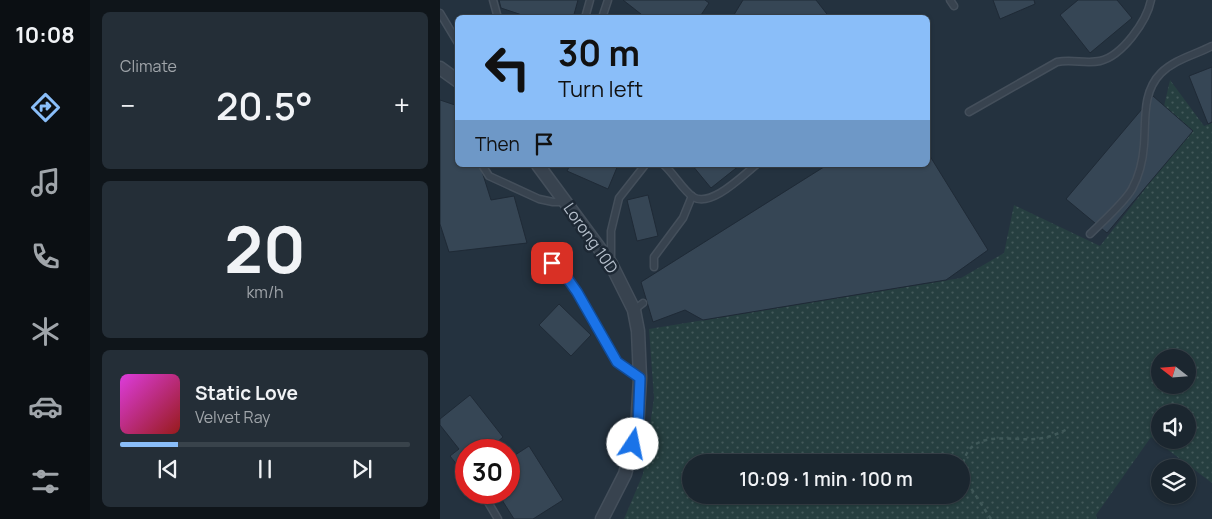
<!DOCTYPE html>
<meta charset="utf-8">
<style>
:root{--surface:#1b262f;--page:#242e37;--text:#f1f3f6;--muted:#a0a5aa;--line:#39434b;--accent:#8abef9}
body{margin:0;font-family:Manrope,sans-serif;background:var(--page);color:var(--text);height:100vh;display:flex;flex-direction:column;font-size:19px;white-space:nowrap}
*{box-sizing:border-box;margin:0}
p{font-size:16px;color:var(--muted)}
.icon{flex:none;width:28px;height:28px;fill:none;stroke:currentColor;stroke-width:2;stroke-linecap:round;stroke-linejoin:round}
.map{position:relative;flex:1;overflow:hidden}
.details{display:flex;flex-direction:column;gap:12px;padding:12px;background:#0f151a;width:350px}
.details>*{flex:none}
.banner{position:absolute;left:15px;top:15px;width:475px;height:152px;border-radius:8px;box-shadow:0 1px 4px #0004,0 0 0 1px var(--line);background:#8abef9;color:#111;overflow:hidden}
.needle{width:32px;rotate:287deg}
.buttons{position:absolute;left:711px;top:349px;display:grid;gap:10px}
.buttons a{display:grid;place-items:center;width:45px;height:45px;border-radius:50%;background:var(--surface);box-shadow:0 1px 4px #0004,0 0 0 1px var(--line);font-size:25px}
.speed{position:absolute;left:15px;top:439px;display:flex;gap:10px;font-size:25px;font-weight:700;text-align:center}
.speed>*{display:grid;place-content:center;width:65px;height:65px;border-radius:50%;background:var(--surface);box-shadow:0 1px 4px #0004,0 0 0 1px var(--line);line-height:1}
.speed .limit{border:8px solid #d22;background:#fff;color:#111}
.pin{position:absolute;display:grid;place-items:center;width:42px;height:42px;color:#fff;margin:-21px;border-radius:10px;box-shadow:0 2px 8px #0006}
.me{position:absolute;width:55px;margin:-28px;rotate:11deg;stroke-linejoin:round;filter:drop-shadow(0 0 4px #0008)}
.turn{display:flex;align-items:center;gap:18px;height:105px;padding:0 20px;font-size:22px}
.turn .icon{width:65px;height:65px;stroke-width:2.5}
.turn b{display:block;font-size:35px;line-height:42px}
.then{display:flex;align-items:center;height:48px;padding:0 20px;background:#0003;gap:10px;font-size:19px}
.big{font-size:38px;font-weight:600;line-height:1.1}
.details .widget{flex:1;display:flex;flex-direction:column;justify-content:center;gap:8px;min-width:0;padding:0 18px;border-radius:8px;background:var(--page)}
.details .dial{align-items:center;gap:0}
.dial b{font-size:65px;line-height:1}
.song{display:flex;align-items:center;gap:15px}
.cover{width:60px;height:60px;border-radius:8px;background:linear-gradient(135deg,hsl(300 70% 55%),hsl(0 70% 35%))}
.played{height:5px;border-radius:2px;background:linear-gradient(90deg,var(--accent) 20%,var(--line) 20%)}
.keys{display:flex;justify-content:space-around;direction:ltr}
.heat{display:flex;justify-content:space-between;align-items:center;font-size:28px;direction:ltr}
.trip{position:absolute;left:242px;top:454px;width:288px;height:50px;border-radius:25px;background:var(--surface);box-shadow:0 1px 4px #0004,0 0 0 1px var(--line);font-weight:600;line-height:50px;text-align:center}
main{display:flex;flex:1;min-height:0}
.tabs{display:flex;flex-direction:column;width:90px;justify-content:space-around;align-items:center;background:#0b0f13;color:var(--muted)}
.tabs .icon{width:35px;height:35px}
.tabs .on{color:var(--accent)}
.tabs b{font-size:22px;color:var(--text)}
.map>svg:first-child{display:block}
</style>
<main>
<nav class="tabs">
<b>10:08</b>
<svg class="icon on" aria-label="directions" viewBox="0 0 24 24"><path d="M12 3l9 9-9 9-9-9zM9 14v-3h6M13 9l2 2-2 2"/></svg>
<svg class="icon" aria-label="music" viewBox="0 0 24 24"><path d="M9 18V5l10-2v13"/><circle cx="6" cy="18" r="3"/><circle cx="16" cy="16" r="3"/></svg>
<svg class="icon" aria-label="phone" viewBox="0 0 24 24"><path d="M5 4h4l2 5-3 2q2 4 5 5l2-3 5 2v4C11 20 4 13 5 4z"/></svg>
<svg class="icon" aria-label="climate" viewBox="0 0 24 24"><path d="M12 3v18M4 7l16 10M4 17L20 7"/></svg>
<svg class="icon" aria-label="car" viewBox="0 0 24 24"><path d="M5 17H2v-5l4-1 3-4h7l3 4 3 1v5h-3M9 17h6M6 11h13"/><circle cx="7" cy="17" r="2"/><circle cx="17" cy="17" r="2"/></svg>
<svg class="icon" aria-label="filters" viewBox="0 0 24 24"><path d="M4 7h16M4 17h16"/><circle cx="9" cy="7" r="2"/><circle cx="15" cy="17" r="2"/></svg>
</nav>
<section class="details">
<div class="widget"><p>Climate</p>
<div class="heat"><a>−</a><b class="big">20.5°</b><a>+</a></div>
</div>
<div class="widget dial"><b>20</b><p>km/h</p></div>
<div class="widget">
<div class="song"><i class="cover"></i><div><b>Static Love</b><p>Velvet Ray</p></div></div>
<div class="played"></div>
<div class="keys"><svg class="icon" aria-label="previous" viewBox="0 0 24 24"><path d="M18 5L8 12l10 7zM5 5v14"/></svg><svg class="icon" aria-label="pause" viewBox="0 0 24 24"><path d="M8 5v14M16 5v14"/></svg><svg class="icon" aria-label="next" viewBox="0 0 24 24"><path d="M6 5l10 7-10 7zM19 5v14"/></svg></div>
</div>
</section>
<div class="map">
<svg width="772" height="519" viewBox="0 0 772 519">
<defs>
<pattern id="grass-dots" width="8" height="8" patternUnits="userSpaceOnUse" patternTransform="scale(1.25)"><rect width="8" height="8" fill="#263f40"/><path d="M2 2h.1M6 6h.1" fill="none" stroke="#43595a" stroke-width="1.8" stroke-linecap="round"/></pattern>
</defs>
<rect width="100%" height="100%" fill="#24323f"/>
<path fill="url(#grass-dots)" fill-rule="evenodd" d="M730,80L764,126L772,123V483L711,437L656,515L657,519H184L203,474L214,398L209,329L521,278L564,253L574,205L660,246L705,189ZM720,358H748V385H720ZM720,412H748V440H720ZM251,462H521V495H251Z"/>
<g fill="#364655" stroke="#1f2a36">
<polygon points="59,0 138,0 133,18 91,18 61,8"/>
<polygon points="183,0 265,0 269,3 259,18 206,18"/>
<polygon points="303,0 376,0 390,18 292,18"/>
<polygon points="553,0 594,0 595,4 560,19"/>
<polygon points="638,0 677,0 692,18 650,53 620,15"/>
<polygon points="772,67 772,122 768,124 749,76"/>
<polygon points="713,96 753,131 667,233 626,199"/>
<polygon points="0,100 18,106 18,165 40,165 51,200 74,196 87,243 9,252 0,224"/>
<polygon points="488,153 548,250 506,280 263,320 245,310 213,322 201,282 387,165 488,165"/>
<polygon points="130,165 178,165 168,189 127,171"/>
<polygon points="252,165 300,165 271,188"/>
<polygon points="208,195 218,236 197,241 187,200"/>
<polygon points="119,304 151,335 131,356 99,325"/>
<polygon points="30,395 63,437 48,450 26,450 26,467 22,471 10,456 19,449 0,425 0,419"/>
<polygon points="89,446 123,500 93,519 74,519 57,492 69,492 69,459"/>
</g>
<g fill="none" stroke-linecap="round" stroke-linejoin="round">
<g stroke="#444f5b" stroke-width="9">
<g id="lane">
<polyline points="53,0 58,18"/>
<polyline points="510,0 514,6"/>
<polyline points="0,13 18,43"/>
<polyline points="145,18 150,0"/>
<polyline points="162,18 168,0"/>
<path d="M529,112L617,62C632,59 646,64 660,61C682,56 707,21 711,0"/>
<polyline points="42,165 49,176 99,199 113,202 125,202"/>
<path d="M224,165C234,174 243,190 253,197C271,208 302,176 316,165"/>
<path d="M650,234C662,222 684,203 692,189C699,176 703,159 704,145C706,120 702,92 721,73C735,59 755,55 772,46"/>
<polyline points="171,262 171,231 179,198 205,165"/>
<polyline points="112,263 125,275 137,291 177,362 199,378"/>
<polyline points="214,267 214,257 243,218 252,196"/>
<polyline points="194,310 203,303"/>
<polyline points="42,492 58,519"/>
</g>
</g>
<g stroke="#444f5b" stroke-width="15">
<g id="street">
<polyline points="0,68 18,81"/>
<polyline points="98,165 171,264 194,310 198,331 200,378 197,429 185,474 162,519"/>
</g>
</g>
<path stroke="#3f5858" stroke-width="2.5" stroke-dasharray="4 4" stroke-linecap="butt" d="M551,519L523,476C522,468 523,460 527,453C540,431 574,441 596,439C608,438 618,434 629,428"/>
<use href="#lane" stroke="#38434f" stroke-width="6"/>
<use href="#street" stroke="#38434f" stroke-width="12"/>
</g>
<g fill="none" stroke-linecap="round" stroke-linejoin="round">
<g stroke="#114b97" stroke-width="12">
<polyline id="route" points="112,263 125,275 137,292 177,362 200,378 198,429 193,444"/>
</g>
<use href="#route" stroke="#1a73e8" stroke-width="9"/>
</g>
<g text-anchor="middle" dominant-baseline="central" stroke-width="5" stroke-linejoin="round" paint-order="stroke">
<g font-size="16" fill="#b4beca" stroke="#1d2834">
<text transform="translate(151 238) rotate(55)">Lorong 10D</text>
</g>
</g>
</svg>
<div class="buttons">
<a><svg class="needle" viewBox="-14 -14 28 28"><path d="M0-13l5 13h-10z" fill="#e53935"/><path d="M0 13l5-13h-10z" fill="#a0a5aa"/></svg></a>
<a><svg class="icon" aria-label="sound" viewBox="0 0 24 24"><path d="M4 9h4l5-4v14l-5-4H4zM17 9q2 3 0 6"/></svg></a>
<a><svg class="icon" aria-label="layers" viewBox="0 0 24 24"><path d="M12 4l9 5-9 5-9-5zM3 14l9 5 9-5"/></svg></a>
</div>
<div class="speed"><div class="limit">30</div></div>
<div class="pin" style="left:112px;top:263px;background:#d93025"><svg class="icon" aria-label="arrive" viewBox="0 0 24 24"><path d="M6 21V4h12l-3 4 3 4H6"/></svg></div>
<svg class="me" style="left:193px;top:444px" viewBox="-20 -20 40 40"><circle r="19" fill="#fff"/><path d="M0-13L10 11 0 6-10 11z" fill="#1a73e8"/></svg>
<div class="trip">10:09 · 1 min · 100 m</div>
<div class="banner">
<div class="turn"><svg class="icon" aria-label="left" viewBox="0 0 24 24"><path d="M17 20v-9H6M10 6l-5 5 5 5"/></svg><div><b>30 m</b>Turn left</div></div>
<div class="then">Then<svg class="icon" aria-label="arrive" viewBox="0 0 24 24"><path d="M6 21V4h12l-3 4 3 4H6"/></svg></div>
</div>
</div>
</main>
